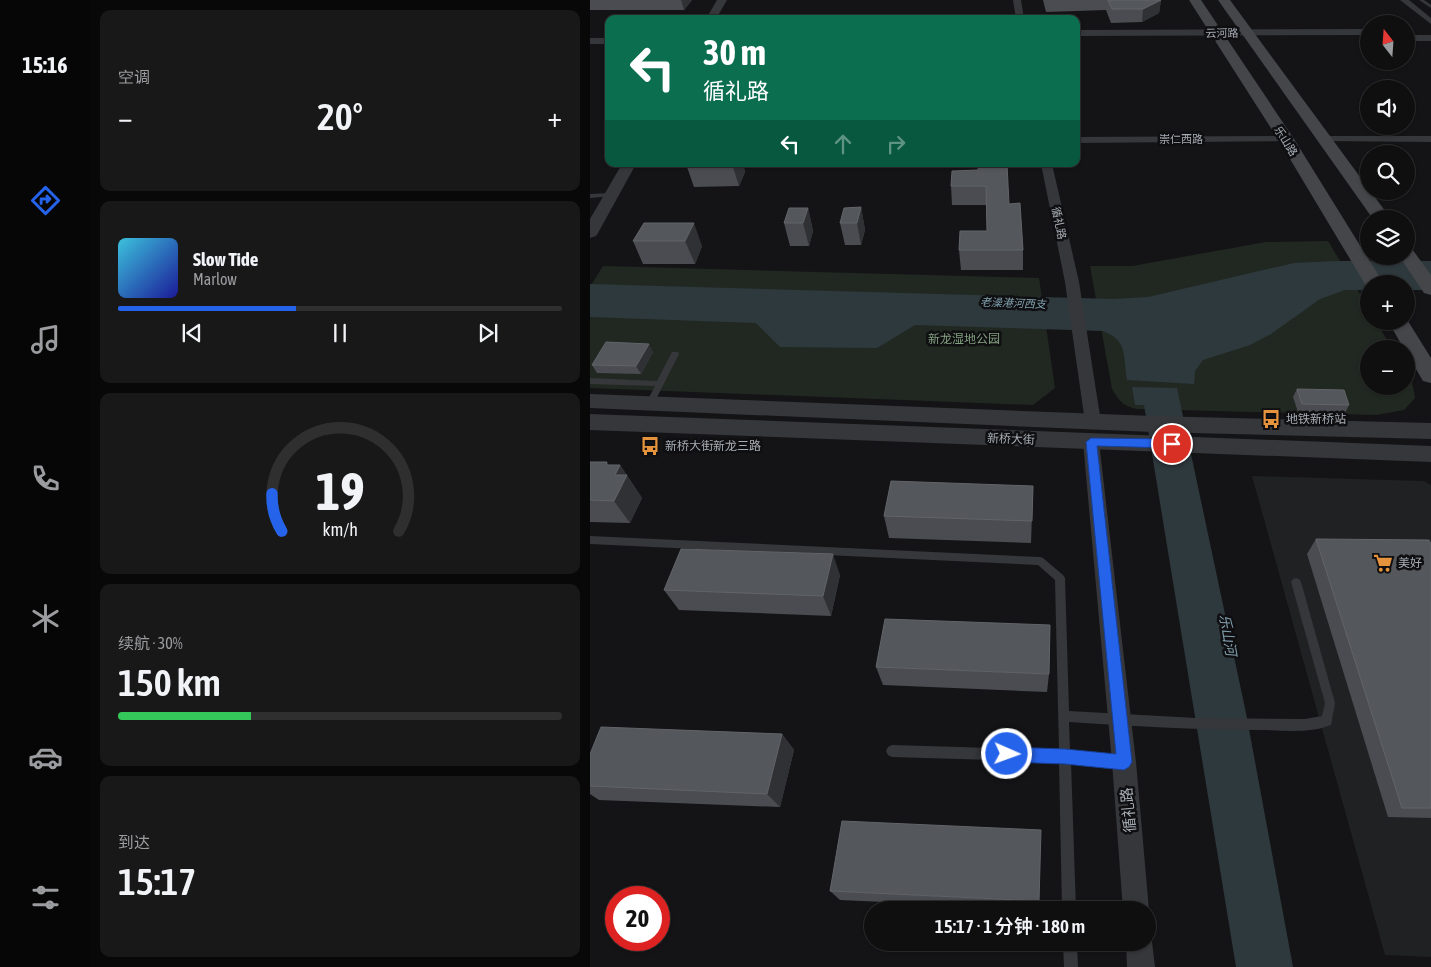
<!DOCTYPE html>
<html lang="zh">
<meta charset="utf-8">
<style>
:root{--surface:#0f0f10;--page:#181819;--text:#f1f3f6;--muted:#9b9c9f;--line:#2f2f30;--accent:#2563eb}
body{margin:0;font-family:"Asap Condensed","Noto Sans SC",sans-serif;background:var(--page);color:var(--text);height:100vh;display:flex;flex-direction:column;font-size:19px;white-space:nowrap}
*{box-sizing:border-box;margin:0}
p{font-size:16px;color:var(--muted)}
.icon{flex:none;width:28px;height:28px;fill:none;stroke:currentColor;stroke-width:2;stroke-linecap:round;stroke-linejoin:round}
.map{position:relative;flex:1;overflow:hidden}
.panel{display:flex;flex-direction:column;gap:10px;padding:10px;background:#080809;width:500px}
.panel>*{flex:none}
.guide{position:absolute;left:15px;top:15px;width:475px;height:152px;border-radius:10px;box-shadow:0 1px 4px #0004,0 0 0 1px var(--line);background:#0b6e4f;color:#fff;overflow:hidden}
.needle{width:32px;rotate:343deg}
.buttons{position:absolute;left:770px;top:15px;display:grid;gap:10px}
.buttons a{display:grid;place-items:center;width:55px;height:55px;border-radius:50%;background:var(--surface);box-shadow:0 1px 4px #0004,0 0 0 1px var(--line);font-size:25px}
.speed{position:absolute;left:15px;top:886px;display:flex;gap:10px;font-size:25px;font-weight:700;text-align:center}
.speed>*{display:grid;place-content:center;width:65px;height:65px;border-radius:50%;background:var(--surface);box-shadow:0 1px 4px #0004,0 0 0 1px var(--line);line-height:1}
.speed .limit{border:8px solid #d22;background:#fff;color:#111}
.pin{position:absolute;display:grid;place-items:center;width:42px;height:42px;color:#fff;margin:-21px;border:2px solid #fff;border-radius:50%;box-shadow:0 1px 5px #0007}
.me{position:absolute;width:55px;margin:-28px;rotate:92deg;stroke-linejoin:round;filter:drop-shadow(0 0 4px #0008)}
.turn{display:flex;align-items:center;gap:18px;height:105px;padding:0 15px;font-size:22px}
.turn .icon{width:65px;height:65px;stroke-width:2.5}
.turn b{display:block;font-size:35px;line-height:42px}
.lanes{display:flex;align-items:center;height:48px;padding:0 15px;background:#0003;justify-content:center;gap:25px;direction:ltr}
.lanes .off{opacity:.35}
.big{font-size:38px;font-weight:600;line-height:1.1}
.panel .widget{flex:1;display:flex;flex-direction:column;justify-content:center;gap:8px;min-width:0;padding:0 18px;border-radius:10px;background:var(--page)}
.panel .dial{align-items:center;gap:0}
.dial svg{height:130px;overflow:visible;fill:none;stroke:var(--line);stroke-width:7;stroke-linecap:round;text-anchor:middle}
.dial text{fill:var(--text);stroke:none}
.song{display:flex;align-items:center;gap:15px}
.cover{width:60px;height:60px;border-radius:8px;background:linear-gradient(135deg,hsl(190 70% 55%),hsl(240 70% 35%))}
.played{height:5px;border-radius:2px;background:linear-gradient(90deg,var(--accent) 40%,var(--line) 40%)}
.keys{display:flex;justify-content:space-around;direction:ltr}
.heat{display:flex;justify-content:space-between;align-items:center;font-size:28px;direction:ltr}
.charge{height:8px;border-radius:4px;background:linear-gradient(90deg,#34c759 30%,var(--line) 0)}
.trip{position:absolute;left:274px;top:901px;width:292px;height:50px;border-radius:25px;background:var(--surface);box-shadow:0 1px 4px #0004,0 0 0 1px var(--line);font-weight:600;line-height:50px;text-align:center}
main{display:flex;flex:1;min-height:0}
.dock{display:flex;flex-direction:column;width:90px;justify-content:space-around;align-items:center;background:#060606;color:var(--muted)}
.dock .icon{width:35px;height:35px}
.dock .selected{color:var(--accent)}
.dock b{font-size:22px;color:var(--text)}
.map>svg:first-child{display:block}
</style>
<main>
<nav class="dock">
<b>15:16</b>
<svg class="icon selected" aria-label="directions" viewBox="0 0 24 24"><path d="M12 3l9 9-9 9-9-9zM9 14v-3h6M13 9l2 2-2 2"/></svg>
<svg class="icon" aria-label="music" viewBox="0 0 24 24"><path d="M9 18V5l10-2v13"/><circle cx="6" cy="18" r="3"/><circle cx="16" cy="16" r="3"/></svg>
<svg class="icon" aria-label="phone" viewBox="0 0 24 24"><path d="M5 4h4l2 5-3 2q2 4 5 5l2-3 5 2v4C11 20 4 13 5 4z"/></svg>
<svg class="icon" aria-label="climate" viewBox="0 0 24 24"><path d="M12 3v18M4 7l16 10M4 17L20 7"/></svg>
<svg class="icon" aria-label="car" viewBox="0 0 24 24"><path d="M5 17H2v-5l4-1 3-4h7l3 4 3 1v5h-3M9 17h6M6 11h13"/><circle cx="7" cy="17" r="2"/><circle cx="17" cy="17" r="2"/></svg>
<svg class="icon" aria-label="filters" viewBox="0 0 24 24"><path d="M4 7h16M4 17h16"/><circle cx="9" cy="7" r="2"/><circle cx="15" cy="17" r="2"/></svg>
</nav>
<section class="panel">
<div class="widget"><p>空调</p>
<div class="heat"><a>−</a><b class="big">20°</b><a>+</a></div>
</div>
<div class="widget">
<div class="song"><i class="cover"></i><div><b>Slow Tide</b><p>Marlow</p></div></div>
<div class="played"></div>
<div class="keys"><svg class="icon" aria-label="previous" viewBox="0 0 24 24"><path d="M18 5L8 12l10 7zM5 5v14"/></svg><svg class="icon" aria-label="pause" viewBox="0 0 24 24"><path d="M8 5v14M16 5v14"/></svg><svg class="icon" aria-label="next" viewBox="0 0 24 24"><path d="M6 5l10 7-10 7zM19 5v14"/></svg></div>
</div>
<div class="widget dial"><svg viewBox="0 0 100 80">
<path d="M14 69A42 42 0 1 1 86 69"/>
<path d="M14 69A42 42 0 0 1 8 46" stroke="#2563eb"/>
<text x="50" y="56" font-size="32" font-weight="700">19</text>
<text x="50" y="72" font-size="11">km/h</text>
</svg></div>
<div class="widget"><p>续航 · 30%</p><b class="big">150 km</b><div class="charge"></div></div>
<div class="widget"><p>到达</p><b class="big">15:17</b></div>
</section>
<div class="map">
<svg width="841" height="967" viewBox="0 0 841 967">
<rect width="100%" height="100%" fill="#141416"/>
<polygon fill="#202123" points="662,476 834,481 841,485 841,957 795,955"/>
<g fill="#212821">
<path d="M738,241L779,309V321H786L802,349H779V386H816V373L822,382L825,398L814,410L786,415L547,409C533,406 529,401 522,389L500,266H542L676,242Z"/>
<polygon points="13,266 449,278 465,388 443,405 0,388 0,287"/>
</g>
<g fill="#2e393e">
<path d="M746,261H841V290H816V284H779V290H755L730,299L681,334L660,345L613,360L605,371L604,384L537,380C533,355 538,341 513,331L325,325L287,348L190,347L166,323L0,317V284L523,299L558,297L704,263Z"/>
<polygon points="542,387 587,388 656,713 703,967 646,967 554,405 545,405"/>
</g>
<g fill="none" stroke-linecap="round" stroke-linejoin="round">
<g fill="#36373b" fill-rule="evenodd">
<polygon points="829,0 834,0 841,5 841,8"/>
<polygon points="21,193 24,195 23,196 0,198 0,194"/>
<polygon points="82,352 88,352 89,354 63,405 60,406 56,403 65,386 0,384 0,378 67,381"/>
<path d="M0,536L450,557L453,558L473,575L475,578L479,711L606,718L715,719L732,716L735,703L701,582L703,579L706,578L709,579L711,582L745,703L741,725C719,734 692,730 668,730C605,730 542,726 479,722L480,751L534,756L538,758L540,762L538,766L534,768L481,762L486,910H472L469,762L302,757L298,755L296,751L298,747L302,745L469,750L465,580L448,565L0,544Z"/>
<polygon points="473,942 487,942 488,967 474,967"/>
</g>
<g fill="#36373b" fill-rule="evenodd">
<polygon points="423,0 431,0 434,19 426,19"/>
<polygon points="810,0 819,0 841,18 841,24"/>
<polygon points="696,136 700,137 701,139 700,141 486,143 486,137"/>
<polygon points="736,136 841,136 841,142 732,141 731,139 732,137"/>
<polygon points="451,164 462,164 489,282 511,422 509,426 503,428 497,426 495,422 475,282"/>
<polygon points="501,436 507,438 509,442 546,762 559,910 558,914 558,910 533,910 522,762 493,442 495,438"/>
<polygon points="558,932 562,942 565,967 537,967 536,942 558,942"/>
</g>
<g fill="#36373b" fill-rule="evenodd">
<polygon points="127,0 137,0 126,19 116,19"/>
<polygon points="779,29 779,35 486,36 486,30"/>
<rect x="816" y="35" width="25" height="6"/>
<rect x="0" y="38" width="19" height="6"/>
<polygon points="32,164 46,164 8,233 6,236 0,238 0,219"/>
<polygon points="0,394 563,416 841,423 841,439 563,432 0,408"/>
<polygon points="0,414 841,446 841,462 0,430"/>
</g>
<g fill="#44464a" fill-rule="evenodd">
<polygon points="599,0 611,0 704,139 794,284 779,284 779,288 775,284 688,139"/>
<polygon points="628,0 640,0 801,219 783,219"/>
<polygon points="816,248 822,249 841,275 841,295 834,293 809,256 816,256"/>
<polygon points="816,318 841,358 841,383 833,381 816,352 816,349 814,349 798,321 816,321"/>
</g>
</g>
<g fill="#4a4c51">
<polygon points="0,0 102,0 94,10 0,10"/>
<polygon points="453,0 571,0 569,13 552,22 521,23 516,10 456,12"/>
<polygon points="96,164 153,164 155,172 149,186 104,187"/>
<polygon points="388,170 419,204 433,250 433,270 371,270 369,250 397,231 396,205 362,205 361,186"/>
<polygon points="271,207 275,230 271,245 255,245 250,223"/>
<polygon points="218,208 223,231 219,246 200,246 194,223"/>
<polygon points="54,223 112,246 105,264 53,264 43,241"/>
<polygon points="63,352 51,374 7,373 2,365"/>
<polygon points="707,389 759,405 755,413 708,412 703,397"/>
<polygon points="0,462 19,465 30,465 52,498 40,523 0,522"/>
<polygon points="443,486 441,543 299,538 294,516"/>
<polygon points="726,539 841,544 841,818 798,817 717,554"/>
<polygon points="250,575 241,616 89,610 74,590"/>
<polygon points="286,667 459,674 457,692 293,685"/>
<polygon points="192,734 204,750 190,807 9,800 0,794 0,754"/>
<polygon points="240,891 449,901 448,909 250,900"/>
</g>
<g fill="#303135">
<polygon points="91,0 102,0 94,10"/>
<polygon points="571,0 569,13 552,22 553,9"/>
<polygon points="142,164 153,164 155,172 149,186"/>
<polygon points="271,207 275,230 271,245 267,223"/>
<polygon points="218,208 223,231 219,246 213,223"/>
<polygon points="104,223 112,246 105,264 95,241"/>
<polygon points="59,344 63,352 51,374 46,366"/>
<polygon points="17,462 25,474 30,465 52,498 40,523 24,501 16,465"/>
<polygon points="243,554 250,575 241,616 233,596"/>
<polygon points="192,734 204,750 190,807 177,794"/>
</g>
<g fill="#54575b" stroke="#616469">
<polygon points="518,0 571,0 553,9 522,9"/>
<polygon points="389,164 417,164 419,204 430,203 433,250 369,250 370,231 397,231 396,186 361,186 362,171 388,170"/>
<polygon points="271,207 267,223 250,223 254,208"/>
<polygon points="199,208 218,208 213,223 194,223"/>
<polygon points="54,223 104,223 95,241 43,241"/>
<polygon points="16,342 59,344 46,366 2,365"/>
<polygon points="707,389 754,390 759,405 712,404"/>
<polygon points="0,462 17,462 16,465 30,465 25,475 37,475 24,501 0,500"/>
<polygon points="301,481 443,486 442,521 294,516"/>
<polygon points="726,539 839,540 841,544 841,808 812,808"/>
<polygon points="91,549 243,554 233,596 74,590"/>
<polygon points="295,619 460,625 459,674 286,667"/>
<polygon points="11,727 192,734 177,794 0,786 0,754"/>
<polygon points="252,821 451,830 449,901 240,891"/>
</g>
<polygon fill="#2563eb" stroke="#184099" points="501,438 582,439 587,444 582,448 507,446 542,762 539,767 534,770 475,764 417,762 412,760 410,754 412,749 417,747 475,749 526,754 496,442"/>
<defs>
<g id="bus-bare" transform="scale(1.5)"><path d="M-5-6H5V4H4V6H2V4H-2V6H-4V4H-5ZM-3.5-4V0h7V-4ZM-3.5 1.2v1.5H-2V1.2ZM2 1.2v1.5H3.5V1.2Z" fill="#e5933d" stroke="#0f0f11" stroke-width="2.5" paint-order="stroke"/></g>
<g id="supermarket-bare" transform="scale(1.5)"><path d="M-6-5.5h2.5l.6 2H6L4.5 2H-2.5L-4.4-4H-6ZM-1.5 3.2a1.3 1.3 0 1 0 .1 0ZM3 3.2a1.3 1.3 0 1 0 .1 0Z" fill="#e5933d" stroke="#0f0f11" stroke-width="2.5" paint-order="stroke"/></g>
</defs>
<g fill-rule="evenodd">
<use href="#bus-bare" x="681" y="419"/>
<use href="#bus-bare" x="60" y="446"/>
<use href="#supermarket-bare" x="793" y="563"/>
</g>
<g text-anchor="middle" dominant-baseline="central" stroke-width="5" stroke-linejoin="round" paint-order="stroke">
<g font-size="11" fill="#a7adb5" stroke="#0f0f11">
<text transform="translate(632 33) rotate(-1)">云河路</text>
<text x="591" y="139">崇仁西路</text>
<text transform="translate(696 141) rotate(58)">乐山路</text>
<text transform="translate(469 223) rotate(78)">循礼路</text>
</g>
<g font-size="11" font-style="italic" fill="#80a0ae" stroke="#0f0f11">
<text transform="translate(423 303) rotate(2)">老澡港河西支</text>
</g>
<g font-size="12" fill="#829f7f" stroke="#0f0f11">
<text x="374" y="339">新龙湿地公园</text>
</g>
<g font-size="12" fill="#a7adb5" stroke="#0f0f11" text-anchor="start">
<text x="696" y="419">地铁新桥站</text>
<text x="75" y="446">新桥大街新龙三路</text>
<text x="808" y="563">美好</text>
</g>
<g font-size="12" fill="#a7adb5" stroke="#0f0f11">
<text transform="translate(421 439) rotate(2)">新桥大街</text>
</g>
<g font-size="14" font-style="italic" fill="#80a0ae" stroke="#0f0f11">
<text transform="translate(638 635) rotate(80)">乐山河</text>
</g>
<g font-size="15" fill="#a7adb5" stroke="#0f0f11">
<text transform="translate(538 810) rotate(-95)">循礼路</text>
</g>
</g>
</svg>
<div class="buttons">
<a><svg class="needle" viewBox="-14 -14 28 28"><path d="M0-13l5 13h-10z" fill="#e53935"/><path d="M0 13l5-13h-10z" fill="#9b9c9f"/></svg></a>
<a><svg class="icon" aria-label="sound" viewBox="0 0 24 24"><path d="M4 9h4l5-4v14l-5-4H4zM17 9q2 3 0 6"/></svg></a>
<a><svg class="icon" aria-label="search" viewBox="0 0 24 24"><circle cx="10" cy="10" r="6"/><path d="M15 15l6 6"/></svg></a>
<a><svg class="icon" aria-label="layers" viewBox="0 0 24 24"><path d="M12 4l9 5-9 5-9-5zM3 14l9 5 9-5"/></svg></a>
<a>+</a>
<a>−</a>
</div>
<div class="speed"><div class="limit">20</div></div>
<div class="pin" style="left:582px;top:444px;background:#d93025"><svg class="icon" aria-label="arrive" viewBox="0 0 24 24"><path d="M6 21V4h12l-3 4 3 4H6"/></svg></div>
<svg class="me" style="left:417px;top:754px" viewBox="-20 -20 40 40"><circle r="17" fill="#2563eb" stroke="#fff" stroke-width="3"/><path d="M0-11L8 9 0 5-8 9z" fill="#fff"/></svg>
<div class="trip">15:17 · 1 分钟 · 180 m</div>
<div class="guide">
<div class="turn"><svg class="icon" aria-label="left" viewBox="0 0 24 24"><path d="M17 20v-9H6M10 6l-5 5 5 5"/></svg><div><b>30 m</b>循礼路</div></div>
<div class="lanes"><svg class="icon" aria-label="left" viewBox="0 0 24 24"><path d="M17 20v-9H6M10 6l-5 5 5 5"/></svg><svg class="icon off" aria-label="ahead" viewBox="0 0 24 24"><path d="M12 20V5M6 11l6-6 6 6"/></svg><svg class="icon off" aria-label="right" viewBox="0 0 24 24"><path d="M7 20v-9h11M14 6l5 5-5 5"/></svg></div>
</div>
</div>
</main>
